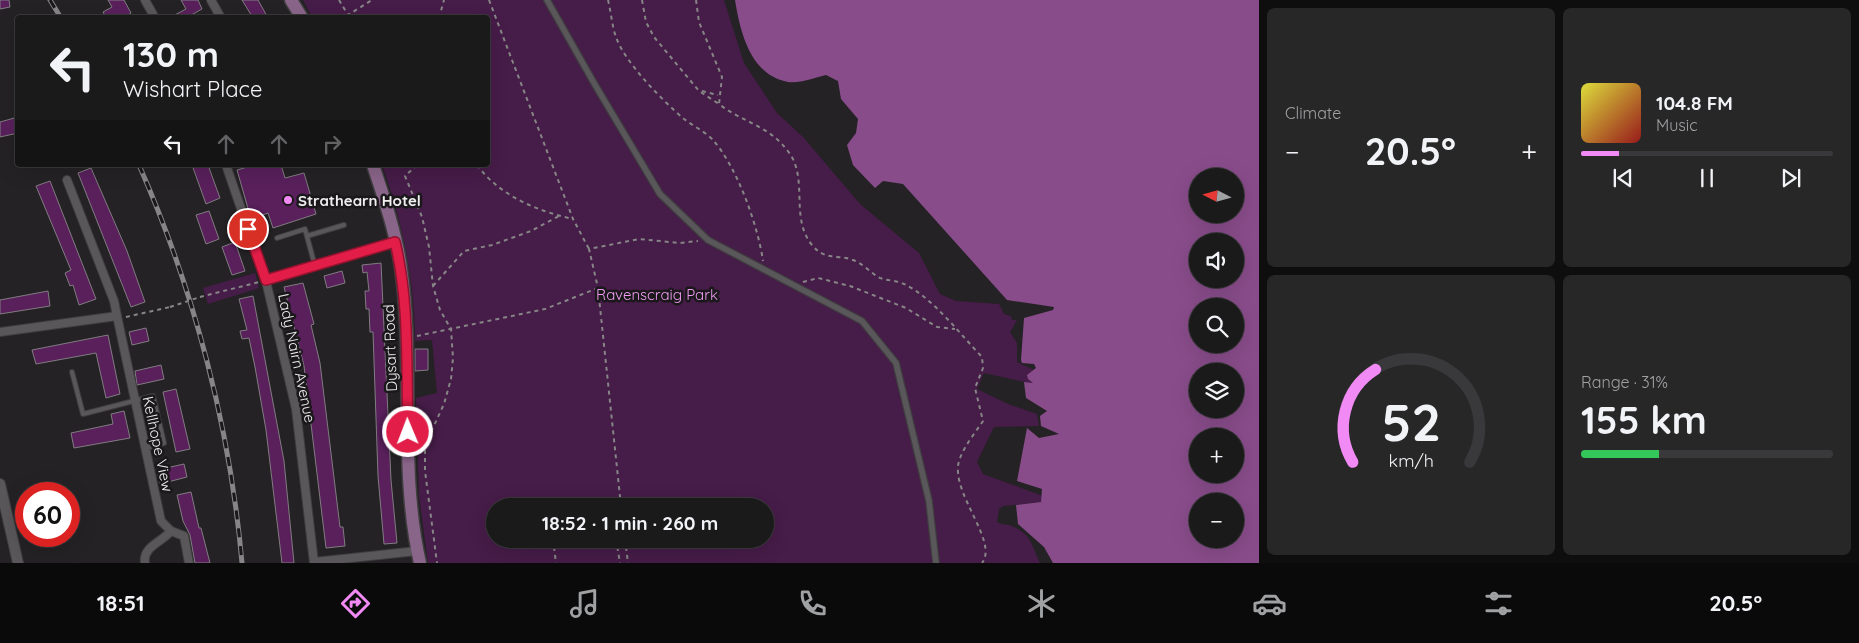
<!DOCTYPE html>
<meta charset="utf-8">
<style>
:root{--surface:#1b1a1b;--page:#282728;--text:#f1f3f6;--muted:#a0a1a3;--line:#39383a;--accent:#f18af4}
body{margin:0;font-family:Quicksand,sans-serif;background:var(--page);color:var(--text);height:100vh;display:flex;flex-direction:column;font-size:19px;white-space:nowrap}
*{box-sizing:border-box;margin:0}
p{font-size:16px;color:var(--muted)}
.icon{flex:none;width:28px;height:28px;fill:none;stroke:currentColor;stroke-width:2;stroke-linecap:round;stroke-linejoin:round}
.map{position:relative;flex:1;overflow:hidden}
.side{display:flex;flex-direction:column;gap:8px;padding:8px;background:#0f0e0f;width:600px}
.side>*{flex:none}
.guide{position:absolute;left:15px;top:15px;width:475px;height:152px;border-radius:5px;box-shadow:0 5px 20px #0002,0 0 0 1px var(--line);background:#1b1a1b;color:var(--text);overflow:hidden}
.needle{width:32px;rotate:276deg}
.tools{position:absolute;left:1189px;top:168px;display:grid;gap:10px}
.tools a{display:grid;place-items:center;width:55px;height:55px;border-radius:50%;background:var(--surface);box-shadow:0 5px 20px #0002,0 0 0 1px var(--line);font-size:25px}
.speed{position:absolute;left:15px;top:482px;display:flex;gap:10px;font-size:25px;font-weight:700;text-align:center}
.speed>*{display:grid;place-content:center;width:65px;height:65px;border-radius:50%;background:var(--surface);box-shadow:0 5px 20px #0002,0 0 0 1px var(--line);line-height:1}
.speed .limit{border:8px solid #d22;background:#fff;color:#111}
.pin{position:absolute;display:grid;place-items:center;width:42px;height:42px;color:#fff;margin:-21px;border:2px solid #fff;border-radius:50%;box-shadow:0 1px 5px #0007}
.me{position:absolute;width:55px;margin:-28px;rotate:359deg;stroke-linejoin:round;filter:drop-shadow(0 0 4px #0008)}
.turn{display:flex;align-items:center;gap:18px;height:105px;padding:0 25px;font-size:22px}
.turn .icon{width:65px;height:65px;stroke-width:2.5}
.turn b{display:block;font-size:35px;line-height:42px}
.lanes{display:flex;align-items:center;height:48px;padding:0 25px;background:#0003;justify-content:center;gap:25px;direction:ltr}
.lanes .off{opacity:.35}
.big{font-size:38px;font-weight:800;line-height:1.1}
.side .widget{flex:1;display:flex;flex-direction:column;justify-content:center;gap:8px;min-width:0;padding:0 18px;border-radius:8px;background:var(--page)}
.side .dial{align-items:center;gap:0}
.dial svg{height:130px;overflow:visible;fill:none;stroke:var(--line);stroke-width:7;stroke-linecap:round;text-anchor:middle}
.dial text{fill:var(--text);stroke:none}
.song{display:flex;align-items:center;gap:15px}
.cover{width:60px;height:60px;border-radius:8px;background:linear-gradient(135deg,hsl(60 70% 55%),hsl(0 70% 35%))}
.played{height:5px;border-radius:2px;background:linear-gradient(90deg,var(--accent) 15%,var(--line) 15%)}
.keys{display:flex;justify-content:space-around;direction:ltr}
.heat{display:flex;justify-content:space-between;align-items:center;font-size:28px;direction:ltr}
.charge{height:8px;border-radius:4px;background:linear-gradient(90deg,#34c759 31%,var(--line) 0)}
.side .tiles{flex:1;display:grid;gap:8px;grid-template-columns:repeat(2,1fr)}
.trip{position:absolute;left:486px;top:498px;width:288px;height:50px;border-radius:25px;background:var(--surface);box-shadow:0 5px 20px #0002,0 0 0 1px var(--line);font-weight:800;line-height:50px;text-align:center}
.menu{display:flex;height:80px;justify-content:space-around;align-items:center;background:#0b0a0b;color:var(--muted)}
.menu .icon{width:35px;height:35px}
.menu .on{color:var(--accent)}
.menu b{font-size:22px;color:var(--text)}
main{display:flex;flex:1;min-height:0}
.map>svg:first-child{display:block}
</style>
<main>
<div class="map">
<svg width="1259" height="563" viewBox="0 0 1259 563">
<rect width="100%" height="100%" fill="#242224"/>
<g fill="#461c48" fill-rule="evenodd">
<path d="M303,0H724L744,63L777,113L803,137L860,204L919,253L940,294L956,301L999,304L1004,314L1011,316L1012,320H1017L1010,332L1017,343V362L1034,370L1032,373L1034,384L984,373L977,389L1008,404L1037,414L1039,426L994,427L977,462L983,474L1043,496L1041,502L1003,506L999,509L997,522C1002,525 1007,524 1012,526C1032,535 1031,544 1040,563H428L419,496L416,398L437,393L432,340L415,341C415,282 402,220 382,165H488V18L312,17ZM495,506H765V539H495Z"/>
<polygon points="255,273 259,288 208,304 203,288"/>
</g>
<path fill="#884c8a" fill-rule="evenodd" d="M735,0H1259V563H1053L1044,547L1018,524L1016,505L1041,502L1042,489L1017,481L1027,428L1039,438L1059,434L1041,426L1040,416L1047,411L1026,398L1024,382L1033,383L1028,379L1027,375L1036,368L1034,364L1022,363L1021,360L1024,318L1053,310L1054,307L1007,300L903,184L883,181L875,188L853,165L847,145L856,133L858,119L841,99L838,81L826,75C814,78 796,85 784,81C749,72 740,30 735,0ZM1198,176H1235V214H1198ZM1235,241V279H1198V241ZM1235,306V344H1198V306ZM1198,371H1235V409H1198ZM1198,436H1235V474H1198ZM1235,501V539H1198V501Z"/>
<g fill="#59205c" stroke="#807d80">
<polygon points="0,0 9,0 10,7 0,9"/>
<polygon points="108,0 124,0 131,13 124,18 106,18 103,12 112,7"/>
<polygon points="181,0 198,0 202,9 186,18 169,18 186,9"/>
<polygon points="242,0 258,0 268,18 253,18"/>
<polygon points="18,117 18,133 0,137 0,122"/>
<polygon points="192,165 208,165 220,198 206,204"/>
<polygon points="254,165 281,165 285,178 304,173 316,214 273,228 268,213 251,219 237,170"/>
<polygon points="91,168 127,251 145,302 131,307 78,173"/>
<polygon points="50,181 96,299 79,305 73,285 70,286 65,273 71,270 36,186"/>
<polygon points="209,211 219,239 206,244 196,215"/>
<polygon points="235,242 245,271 232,275 222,247"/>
<polygon points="381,263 391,480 397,543 384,544 378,476 373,332 370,332 369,309 366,309 365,291 369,291 367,272 363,273 362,265"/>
<polygon points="342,271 345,283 327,288 324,276"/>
<polygon points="303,283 314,324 311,325 320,363 340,527 343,527 345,546 326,548 304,366 284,287"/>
<polygon points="48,291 50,306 0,314 0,300"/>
<polygon points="253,296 284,461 294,563 282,563 266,430 255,367 249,338 242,339 240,331 247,330 239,299"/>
<polygon points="146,328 149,341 132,345 129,332"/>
<polygon points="108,335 120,394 106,398 96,353 36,364 32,350"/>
<polygon points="415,349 428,349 428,370 415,371"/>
<polygon points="161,365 164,379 137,385 135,371"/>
<polygon points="176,389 190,449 176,452 163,392"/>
<polygon points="124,411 130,438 74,448 71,433 113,424 111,414"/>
<polygon points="184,464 187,477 160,484 157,470"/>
<polygon points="191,492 199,528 201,528 210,563 195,563 190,535 183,521 177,495"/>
</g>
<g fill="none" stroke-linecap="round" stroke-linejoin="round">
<g stroke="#3f3d3f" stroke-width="6">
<g id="service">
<polyline points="307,236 344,225"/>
<polyline points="277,238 305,229 315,266"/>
<polyline points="72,372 83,414 153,396 164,443 146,448"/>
</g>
</g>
<g stroke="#3f3d3f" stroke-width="8">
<polyline id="pedestrian" points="547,0 594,83 660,194 708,240 862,321 896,363 929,501 936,563"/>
</g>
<g stroke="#3f3d3f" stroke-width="10">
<g id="minor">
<polyline points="145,0 155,18"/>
<polyline points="211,0 221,18"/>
<polyline points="226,165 266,281 296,409 314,563"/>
<polyline points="266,281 395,242"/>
<path d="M117,316L161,521L171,531C162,542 142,547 145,563"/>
<polyline points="0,332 117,316 114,301 67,180"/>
<polyline points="171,531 184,536 189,563"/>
<polyline points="314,562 417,551"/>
</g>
</g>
<g stroke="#3f3d3f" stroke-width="12">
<polyline id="tertiary" points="0,484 18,563"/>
</g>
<g stroke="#3f3d3f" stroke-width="15">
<g id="primary">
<polyline points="291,0 302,18"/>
<path d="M373,165C384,198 396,233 401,268C415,365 398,466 420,563"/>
</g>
</g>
<g stroke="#878687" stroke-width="2" stroke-dasharray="4 4" stroke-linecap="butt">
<polyline points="339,0 348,15 372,0"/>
<polyline points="489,0 573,219 589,249"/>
<path d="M608,0C611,12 612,26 616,37C625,63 663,101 684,119C693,126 704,131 712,139C737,166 758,226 763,261"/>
<polyline points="642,0 646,22 654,37 699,91 719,104"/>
<path d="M696,0L699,22L722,77L719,104C743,123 770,125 790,154C808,181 790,218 812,245C825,261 836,254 853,260C862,263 870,272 878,277C886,281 896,280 904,284C932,297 960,334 982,357L983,368L975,388L983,421C975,433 964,446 959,461C950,493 999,541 982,563"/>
<polyline points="439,18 444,0"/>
<polyline points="702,91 718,95"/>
<polyline points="417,165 405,176 422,217 429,247 433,286 440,310 451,329 453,358 451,379 444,404 425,445 425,471 437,563"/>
<path d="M477,165C500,196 537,211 573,219"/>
<polyline points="803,282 818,278 850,286 906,308 937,327 955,329"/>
<polyline points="433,286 464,251 492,245 531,231 559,216"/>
<polyline points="200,297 259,282"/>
<polyline points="126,317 170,307"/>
<polyline points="417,336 545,309 598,288"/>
<polyline points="621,506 598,288 589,249 639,239 680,243 698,241"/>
<polyline points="553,539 556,563"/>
<polyline points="616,539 620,563"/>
<polyline points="625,539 628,563"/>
</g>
<use href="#service" stroke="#595759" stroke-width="4"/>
<use href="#pedestrian" stroke="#595759" stroke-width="5.5"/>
<use href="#minor" stroke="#595759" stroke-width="8"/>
<use href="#tertiary" stroke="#595759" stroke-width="10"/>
<use href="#primary" stroke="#89658a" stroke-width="12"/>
<g stroke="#878587" stroke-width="5">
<g id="rail">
<polyline points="50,0 61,18"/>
<path d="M139,165C194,290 230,427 242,563"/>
</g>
</g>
<use href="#rail" stroke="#1a181a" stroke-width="3" stroke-dasharray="9" stroke-linecap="butt"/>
<polyline stroke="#878687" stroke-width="2" stroke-dasharray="4 4" stroke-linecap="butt" points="170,307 200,297"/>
</g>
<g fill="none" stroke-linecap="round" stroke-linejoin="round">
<g stroke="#92132f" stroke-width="12">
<path id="route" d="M248,229L266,280L395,242C410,304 406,369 408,432"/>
</g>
<use href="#route" stroke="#e11d48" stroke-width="9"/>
</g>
<circle fill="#f18af4" stroke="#1a181a" stroke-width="2" cx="288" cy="200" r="5"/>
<g text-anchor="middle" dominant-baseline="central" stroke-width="5" stroke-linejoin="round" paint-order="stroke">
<g font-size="15" font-weight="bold" fill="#f0eff0" stroke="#1a181a" text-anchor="start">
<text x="298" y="200">Strathearn Hotel</text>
</g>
<g font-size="15" fill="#f19df3" stroke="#1a181a">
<text x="657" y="294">Ravenscraig Park</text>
</g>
<g font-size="15" fill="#f0eff0" stroke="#1a181a">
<text transform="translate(390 348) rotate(-92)">Dysart Road</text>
<text transform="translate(297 358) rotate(78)">Lady Nairn Avenue</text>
<text transform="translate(158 444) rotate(78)">Kellhope View</text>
</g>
</g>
</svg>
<div class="tools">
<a><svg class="needle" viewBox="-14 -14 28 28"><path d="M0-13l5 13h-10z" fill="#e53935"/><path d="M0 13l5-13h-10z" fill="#a0a1a3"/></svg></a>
<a><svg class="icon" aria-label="sound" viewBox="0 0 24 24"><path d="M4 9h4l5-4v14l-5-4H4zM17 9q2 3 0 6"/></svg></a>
<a><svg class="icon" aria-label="search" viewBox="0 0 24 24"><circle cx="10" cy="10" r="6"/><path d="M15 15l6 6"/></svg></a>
<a><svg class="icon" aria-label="layers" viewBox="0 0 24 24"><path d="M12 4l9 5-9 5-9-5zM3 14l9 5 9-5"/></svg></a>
<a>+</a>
<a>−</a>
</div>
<div class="speed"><div class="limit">60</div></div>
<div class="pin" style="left:248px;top:229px;background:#d93025"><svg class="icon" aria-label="arrive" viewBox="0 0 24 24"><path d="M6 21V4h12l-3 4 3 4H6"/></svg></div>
<svg class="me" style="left:408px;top:432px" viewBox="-20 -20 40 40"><circle r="17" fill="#e11d48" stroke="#fff" stroke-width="3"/><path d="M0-11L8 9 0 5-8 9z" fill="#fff"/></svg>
<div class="trip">18:52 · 1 min · 260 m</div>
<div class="guide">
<div class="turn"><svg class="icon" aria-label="left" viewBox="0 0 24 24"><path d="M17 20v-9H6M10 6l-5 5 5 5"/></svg><div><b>130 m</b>Wishart Place</div></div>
<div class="lanes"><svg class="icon" aria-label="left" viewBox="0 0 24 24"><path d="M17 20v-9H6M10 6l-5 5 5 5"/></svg><svg class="icon off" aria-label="ahead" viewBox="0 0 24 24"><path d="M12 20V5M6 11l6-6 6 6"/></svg><svg class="icon off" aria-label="ahead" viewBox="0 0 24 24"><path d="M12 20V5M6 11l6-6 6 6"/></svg><svg class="icon off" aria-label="right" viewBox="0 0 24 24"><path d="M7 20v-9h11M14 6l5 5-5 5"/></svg></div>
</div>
</div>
<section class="side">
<div class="tiles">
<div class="widget"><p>Climate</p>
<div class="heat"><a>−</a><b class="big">20.5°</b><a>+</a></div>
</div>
<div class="widget">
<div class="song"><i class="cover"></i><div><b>104.8 FM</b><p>Music</p></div></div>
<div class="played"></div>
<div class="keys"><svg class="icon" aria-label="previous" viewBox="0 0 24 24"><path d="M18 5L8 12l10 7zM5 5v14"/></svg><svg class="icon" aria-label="pause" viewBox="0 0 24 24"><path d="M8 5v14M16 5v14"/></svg><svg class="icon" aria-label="next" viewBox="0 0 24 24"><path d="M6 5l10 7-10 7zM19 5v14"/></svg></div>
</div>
<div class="widget dial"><svg viewBox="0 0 100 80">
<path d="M14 69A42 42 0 1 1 86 69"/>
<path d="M14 69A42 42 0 0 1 28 12" stroke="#f18af4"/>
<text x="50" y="56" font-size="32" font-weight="700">52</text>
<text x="50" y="72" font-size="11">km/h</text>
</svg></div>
<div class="widget"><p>Range · 31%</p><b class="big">155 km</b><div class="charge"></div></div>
</div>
</section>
</main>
<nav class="menu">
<b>18:51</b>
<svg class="icon on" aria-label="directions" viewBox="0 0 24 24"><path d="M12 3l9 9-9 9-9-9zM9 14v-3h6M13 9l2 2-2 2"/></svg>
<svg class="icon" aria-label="music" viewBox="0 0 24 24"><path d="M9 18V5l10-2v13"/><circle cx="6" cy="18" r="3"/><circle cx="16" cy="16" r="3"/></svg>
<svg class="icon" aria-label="phone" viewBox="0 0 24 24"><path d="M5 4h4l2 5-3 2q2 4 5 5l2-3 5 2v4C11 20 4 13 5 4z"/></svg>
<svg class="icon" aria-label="climate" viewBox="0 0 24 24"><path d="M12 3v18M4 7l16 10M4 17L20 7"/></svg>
<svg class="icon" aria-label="car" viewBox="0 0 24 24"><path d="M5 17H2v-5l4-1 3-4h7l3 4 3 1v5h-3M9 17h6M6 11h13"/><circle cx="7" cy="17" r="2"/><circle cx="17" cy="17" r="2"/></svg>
<svg class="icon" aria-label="filters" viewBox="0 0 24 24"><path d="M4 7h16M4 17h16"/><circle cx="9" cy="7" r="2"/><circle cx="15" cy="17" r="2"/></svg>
<b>20.5°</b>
</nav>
